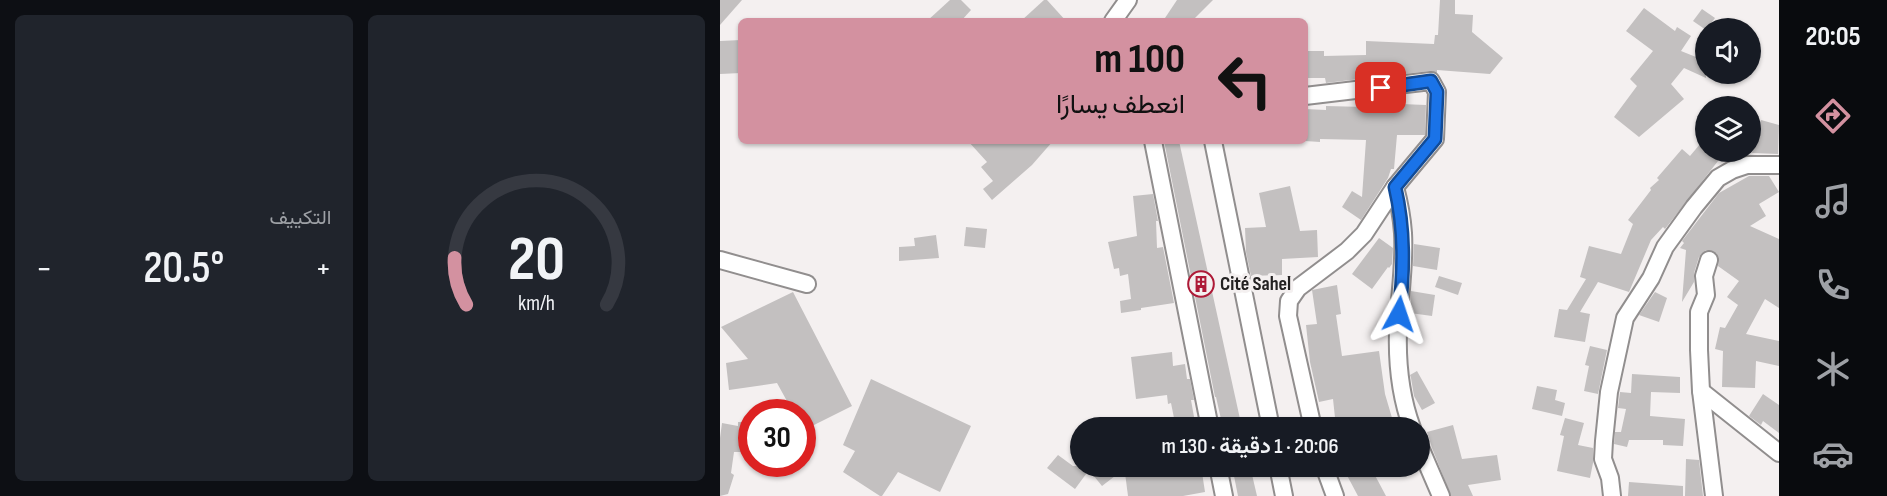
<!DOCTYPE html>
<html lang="ar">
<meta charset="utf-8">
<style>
:root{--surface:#171b24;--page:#20242c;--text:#f1f3f6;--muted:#9ea1a6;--line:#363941;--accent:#d391a0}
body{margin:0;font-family:"Sofia Sans Condensed",Vazirmatn,sans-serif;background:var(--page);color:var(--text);direction:rtl;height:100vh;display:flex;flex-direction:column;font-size:22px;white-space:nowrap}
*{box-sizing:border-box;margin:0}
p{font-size:20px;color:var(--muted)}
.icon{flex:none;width:33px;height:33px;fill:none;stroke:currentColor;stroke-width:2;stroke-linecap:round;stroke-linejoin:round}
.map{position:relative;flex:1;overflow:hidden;direction:ltr}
.panel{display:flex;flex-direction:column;gap:15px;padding:15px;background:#0d0f14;width:720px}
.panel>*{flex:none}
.top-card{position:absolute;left:18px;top:18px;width:570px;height:126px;border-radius:9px;box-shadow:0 2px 4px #0004;direction:rtl;background:#d391a0;color:#111;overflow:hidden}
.buttons{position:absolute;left:975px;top:18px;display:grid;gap:12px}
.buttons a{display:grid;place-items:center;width:66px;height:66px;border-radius:50%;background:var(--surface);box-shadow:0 2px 4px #0004;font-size:30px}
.speed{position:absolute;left:18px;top:399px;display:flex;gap:12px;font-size:30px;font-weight:700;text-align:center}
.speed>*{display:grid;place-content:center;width:78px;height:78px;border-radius:50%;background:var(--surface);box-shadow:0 2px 4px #0004;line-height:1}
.speed .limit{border:9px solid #d22;background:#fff;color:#111}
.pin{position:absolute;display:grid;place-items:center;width:51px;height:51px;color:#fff;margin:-26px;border-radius:12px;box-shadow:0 3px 9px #0006}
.me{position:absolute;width:66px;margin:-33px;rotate:5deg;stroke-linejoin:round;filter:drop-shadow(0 0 4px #0008)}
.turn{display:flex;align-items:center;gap:21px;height:126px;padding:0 24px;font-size:27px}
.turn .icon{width:78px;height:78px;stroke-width:2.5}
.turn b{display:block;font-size:42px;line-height:51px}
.big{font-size:45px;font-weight:600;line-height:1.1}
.panel .card{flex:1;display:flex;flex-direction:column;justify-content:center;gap:9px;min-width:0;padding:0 21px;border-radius:9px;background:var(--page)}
.panel .dial{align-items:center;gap:0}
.dial svg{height:156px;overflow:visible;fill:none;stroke:var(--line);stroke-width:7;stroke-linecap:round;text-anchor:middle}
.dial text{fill:var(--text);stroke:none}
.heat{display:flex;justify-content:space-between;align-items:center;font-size:33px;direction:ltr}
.panel .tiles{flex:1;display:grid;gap:15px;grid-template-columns:repeat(2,1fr)}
.trip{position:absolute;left:350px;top:417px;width:360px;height:60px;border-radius:30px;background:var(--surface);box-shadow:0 2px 4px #0004;font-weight:600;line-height:60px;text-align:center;direction:rtl}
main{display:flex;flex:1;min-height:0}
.tabs{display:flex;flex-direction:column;width:108px;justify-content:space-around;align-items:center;background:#090b0e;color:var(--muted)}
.tabs .icon{width:42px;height:42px}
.tabs .current{color:var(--accent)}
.tabs b{font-size:27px;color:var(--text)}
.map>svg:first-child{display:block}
</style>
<main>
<nav class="tabs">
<b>20:05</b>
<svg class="icon current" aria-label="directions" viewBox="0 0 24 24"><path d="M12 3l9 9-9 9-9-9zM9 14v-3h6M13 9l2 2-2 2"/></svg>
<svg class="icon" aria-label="music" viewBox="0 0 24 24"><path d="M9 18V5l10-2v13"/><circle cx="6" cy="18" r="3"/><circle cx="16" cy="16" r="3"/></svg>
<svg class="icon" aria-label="phone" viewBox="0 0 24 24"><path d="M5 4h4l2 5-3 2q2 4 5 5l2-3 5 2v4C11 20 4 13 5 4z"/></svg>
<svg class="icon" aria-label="climate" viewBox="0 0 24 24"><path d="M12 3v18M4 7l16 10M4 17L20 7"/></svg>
<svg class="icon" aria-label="car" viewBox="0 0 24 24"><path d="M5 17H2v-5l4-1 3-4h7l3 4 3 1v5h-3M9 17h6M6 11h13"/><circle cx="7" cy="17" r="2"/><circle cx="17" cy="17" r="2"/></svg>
</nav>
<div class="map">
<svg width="1059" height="496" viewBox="0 0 1059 496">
<rect width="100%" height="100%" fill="#f4f0f0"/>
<g fill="#c3c0c0">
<polygon points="0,0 22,0 0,25"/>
<polygon points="230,0 241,0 251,10 241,21 207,21"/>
<polygon points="324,0 327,0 346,21 301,21"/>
<polygon points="457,0 493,0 472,21 443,21"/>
<polygon points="720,0 735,0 735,14 753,15 752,32 783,58 770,74 717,70 717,73 710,71 658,77 639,76 639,79 606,83 605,78 585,78 585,51 604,51 604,56 646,55 646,41 714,44 715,35 718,35"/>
<polygon points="924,8 955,31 957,27 971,36 961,51 986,61 986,78 964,68 951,84 964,99 919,137 894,117 917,86 910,79 933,51 906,31"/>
<polygon points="982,9 995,18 986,30 973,21"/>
<polygon points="21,40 21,73 0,74 0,41"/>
<polygon points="645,104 681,106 681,104 706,105 705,135 677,135 674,169 671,169 668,178 641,220 622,207 632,191 642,197 646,140 600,139 600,142 585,141 585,109 606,110 606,106 645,107"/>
<polygon points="1041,120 1059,125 1058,154 1032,153"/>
<polygon points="986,137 986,152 1005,152 945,229 943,227 931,240 909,292 878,282 860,312 870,314 865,342 834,337 839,309 847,310 866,279 860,277 869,246 901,254 913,224 908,220 931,190 930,188 939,180 937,178 962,149 970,156"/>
<polygon points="248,141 333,141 312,165 272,200 263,189 273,181 261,167 267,162"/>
<polygon points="444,141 459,141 522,428 503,428 496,397 495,397"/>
<polygon points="1029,176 1049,176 1059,192 1039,204 1046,216 1030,226 1059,239 1059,308 1045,299 1026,334 1059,341 1059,366 1036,361 1035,388 1002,387 1003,351 995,349 1000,327 1005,328 1018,305 1007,297 1019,281 998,266 999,258 996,253 986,250 979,257 974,273 974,282 962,302 966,250 960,248 964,243 962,241 999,193"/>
<polygon points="570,186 580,231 597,230 598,257 562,259 562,275 531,276 526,252 525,228 546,227 539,193"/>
<polygon points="433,194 438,221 436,221 437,248 443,247 454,303 421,308 421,310 401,313 400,301 411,299 408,274 400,276 399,268 394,269 388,242 417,236 413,196"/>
<polygon points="246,227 267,229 265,248 244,246"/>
<polygon points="216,235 219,258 179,261 179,247 195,246 194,238"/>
<polygon points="659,238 673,248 672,264 669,268 668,267 652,289 632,274"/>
<polygon points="694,244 720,248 717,270 693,266"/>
<polygon points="719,276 742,283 738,295 715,287"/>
<polygon points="617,285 621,314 616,315 622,356 659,351 665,394 675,428 644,428 643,424 616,427 613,399 599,402 590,362 586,325 597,324 592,290"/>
<polygon points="691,291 715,295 712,316 690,313"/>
<polygon points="73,292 132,406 82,431 82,412 73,412 57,383 9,390 6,363 28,359 1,327"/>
<polygon points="935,292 947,298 939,322 919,315"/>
<polygon points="870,346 887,350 878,394 864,391 869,366 865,365"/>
<polygon points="452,352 453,366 465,364 467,379 470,379 474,400 471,400 476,428 456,428 451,403 448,404 447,395 416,399 411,357"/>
<polygon points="697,371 715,403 702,410 694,396 691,378 690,375"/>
<polygon points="912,374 960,377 960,393 931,392 930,416 965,419 963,446 943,445 943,440 909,440 907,447 894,444 895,432 901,432 906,409 898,408 900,392 911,393"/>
<polygon points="151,379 251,426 220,492 178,472 162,496 160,496 123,472 135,451 123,445"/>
<polygon points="817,386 837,390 835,400 845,403 842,416 812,409"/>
<polygon points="1043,394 1059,405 1059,433 1043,421 1041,425 1029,416"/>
<polygon points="845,418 864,423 858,445 873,448 873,463 870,478 837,471 844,436 840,435"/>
<polygon points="18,422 32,422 32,452 14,452 11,473 14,475 8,494 0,496 0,438 2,423 18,426"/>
<polygon points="733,425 742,459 777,455 781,480 748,485 753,496 731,496 712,448 707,432"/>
<polygon points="338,455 353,466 408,466 382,486 369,470 355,489 327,468"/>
<polygon points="966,459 979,460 983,496 965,496"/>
<polygon points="442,466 481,466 485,492 463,496 408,496 405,473"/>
<polygon points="512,466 530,466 537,496 518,496"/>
<polygon points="622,466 650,466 666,496 638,496"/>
<polygon points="909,482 963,486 963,496 908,496"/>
</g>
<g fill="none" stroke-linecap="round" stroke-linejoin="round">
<g stroke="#918e8e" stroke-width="20">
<g id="minor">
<polyline points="393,21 408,0"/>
<polyline points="585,96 711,81 717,92 715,139 675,187 644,234 627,251 578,288 569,301 568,316 593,428"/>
<polyline points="433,141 490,428"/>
<polyline points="493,141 551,428"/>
<path d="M675,187C679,202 682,218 683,233C685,266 679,298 678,331C677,362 681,398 692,428"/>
<polyline points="0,260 87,284"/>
<polyline points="989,260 984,276 986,295 979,312 979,350 981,391 994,496"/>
<polyline points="981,391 1059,453"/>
<polyline points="699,445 721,496"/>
<polyline points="498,466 504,496"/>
<polyline points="558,466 564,496"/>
<polyline points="604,466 615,496"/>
<polyline points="892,496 890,478 883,459 884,441 889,392 905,318 931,278 945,247 974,207 998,178 1012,170 1027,165 1059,165"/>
</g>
</g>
<use href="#minor" stroke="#fff" stroke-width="16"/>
</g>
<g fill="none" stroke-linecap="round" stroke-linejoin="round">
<g stroke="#114b97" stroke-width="15">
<path id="route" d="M661,88L711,81L717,92L715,139L675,187C685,230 684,271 679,314"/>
</g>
<use href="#route" stroke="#1a73e8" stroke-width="10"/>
</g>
<defs>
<g id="building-ring" transform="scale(1.35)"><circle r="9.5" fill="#f4f0f0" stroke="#ae1a37" stroke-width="1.5"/><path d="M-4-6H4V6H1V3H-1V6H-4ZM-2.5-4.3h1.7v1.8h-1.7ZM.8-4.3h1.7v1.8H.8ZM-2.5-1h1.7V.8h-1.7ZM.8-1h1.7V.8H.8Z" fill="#ae1a37"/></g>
</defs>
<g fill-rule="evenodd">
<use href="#building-ring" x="481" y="284"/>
</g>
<g text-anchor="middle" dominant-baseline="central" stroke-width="6" stroke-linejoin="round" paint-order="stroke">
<g font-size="20" font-weight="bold" fill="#232121" stroke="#f4f0f0" text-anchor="start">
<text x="500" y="284">Cité Sahel</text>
</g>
</g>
</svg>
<div class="buttons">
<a><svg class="icon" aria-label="sound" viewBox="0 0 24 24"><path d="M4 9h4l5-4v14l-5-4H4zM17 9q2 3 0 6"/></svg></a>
<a><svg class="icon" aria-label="layers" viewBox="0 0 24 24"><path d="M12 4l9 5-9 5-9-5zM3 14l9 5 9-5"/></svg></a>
</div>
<div class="speed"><div class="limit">30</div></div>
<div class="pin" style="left:661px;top:88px;background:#d93025"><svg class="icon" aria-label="arrive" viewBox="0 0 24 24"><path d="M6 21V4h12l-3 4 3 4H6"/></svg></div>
<svg class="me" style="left:679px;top:314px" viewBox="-20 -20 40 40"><path d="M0-17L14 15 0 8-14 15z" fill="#1a73e8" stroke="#fff" stroke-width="4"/></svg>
<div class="trip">20:06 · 1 دقيقة · 130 m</div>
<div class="top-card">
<div class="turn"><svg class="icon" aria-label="left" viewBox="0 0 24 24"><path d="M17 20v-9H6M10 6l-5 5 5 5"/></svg><div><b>100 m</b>انعطف يسارًا</div></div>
</div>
</div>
<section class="panel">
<div class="tiles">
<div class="card dial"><svg viewBox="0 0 100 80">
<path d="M14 69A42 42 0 1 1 86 69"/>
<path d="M14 69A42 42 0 0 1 8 45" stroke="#d391a0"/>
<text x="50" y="56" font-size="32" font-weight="700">20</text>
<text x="50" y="72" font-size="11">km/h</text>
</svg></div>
<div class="card"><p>التكييف</p>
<div class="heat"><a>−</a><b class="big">20.5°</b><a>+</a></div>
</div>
</div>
</section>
</main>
